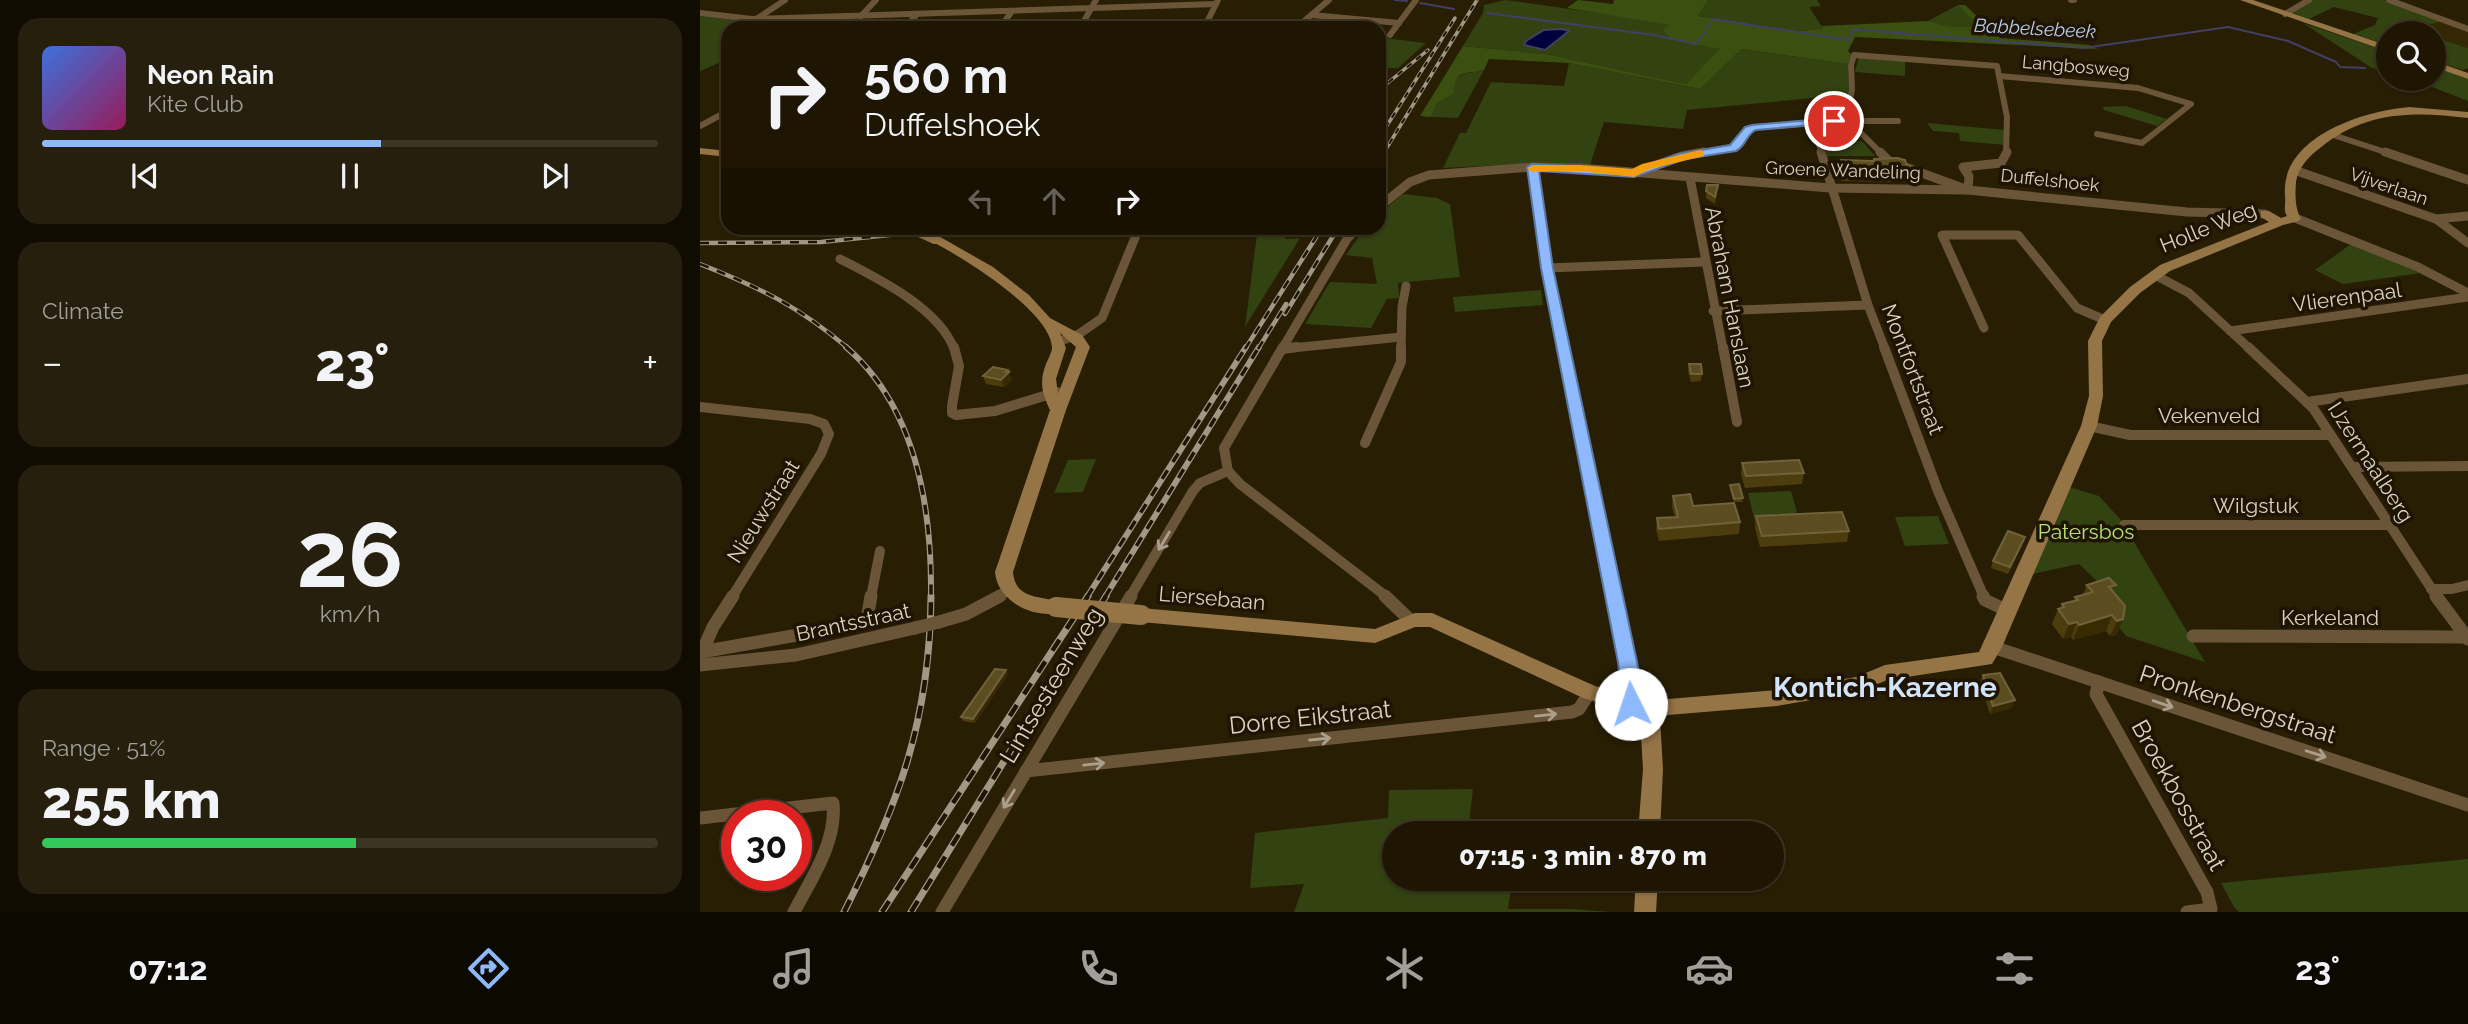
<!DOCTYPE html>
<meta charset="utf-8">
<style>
:root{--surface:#1e1603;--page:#261f0d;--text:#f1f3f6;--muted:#a19f9a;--line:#3c3525;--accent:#8eb9fd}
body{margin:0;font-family:Raleway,sans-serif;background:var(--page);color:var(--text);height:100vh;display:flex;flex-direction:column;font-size:26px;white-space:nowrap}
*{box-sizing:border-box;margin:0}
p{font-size:23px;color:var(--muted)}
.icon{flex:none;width:38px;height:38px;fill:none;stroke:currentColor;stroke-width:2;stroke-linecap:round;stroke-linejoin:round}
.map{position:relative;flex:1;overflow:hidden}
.details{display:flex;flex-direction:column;gap:18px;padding:18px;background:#100c02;width:700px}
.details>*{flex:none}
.hud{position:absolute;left:21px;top:21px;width:665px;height:214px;border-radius:21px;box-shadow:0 2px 5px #0004,0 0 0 2px var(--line);background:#1e1603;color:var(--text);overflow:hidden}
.tools{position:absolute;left:1676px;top:21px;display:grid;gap:14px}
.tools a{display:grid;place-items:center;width:70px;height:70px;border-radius:50%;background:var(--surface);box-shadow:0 2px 5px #0004,0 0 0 2px var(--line);font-size:35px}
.speed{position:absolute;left:21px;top:800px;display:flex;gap:14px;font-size:35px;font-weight:700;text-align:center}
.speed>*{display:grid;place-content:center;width:91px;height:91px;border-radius:50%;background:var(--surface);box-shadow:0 2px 5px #0004,0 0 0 2px var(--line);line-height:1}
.speed .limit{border:10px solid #d22;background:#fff;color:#111}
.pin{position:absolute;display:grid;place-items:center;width:60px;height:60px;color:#fff;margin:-30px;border:4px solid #fff;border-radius:50%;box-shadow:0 2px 7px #0007}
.me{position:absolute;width:77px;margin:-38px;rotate:356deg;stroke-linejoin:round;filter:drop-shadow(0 0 5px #0008)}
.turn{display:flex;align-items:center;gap:24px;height:147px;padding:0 28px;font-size:32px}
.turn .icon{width:91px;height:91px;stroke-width:2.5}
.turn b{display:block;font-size:49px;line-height:60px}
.lanes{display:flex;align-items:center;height:66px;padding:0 28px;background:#0003;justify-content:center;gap:35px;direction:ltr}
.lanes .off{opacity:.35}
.big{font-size:52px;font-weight:800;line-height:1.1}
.details .widget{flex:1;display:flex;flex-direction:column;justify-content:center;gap:10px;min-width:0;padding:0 24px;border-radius:21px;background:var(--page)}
.details .dial{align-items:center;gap:0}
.dial b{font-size:91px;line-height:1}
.song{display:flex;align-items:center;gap:21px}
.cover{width:84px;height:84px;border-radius:10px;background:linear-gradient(135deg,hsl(220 70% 55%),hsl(330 70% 35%))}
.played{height:7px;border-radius:4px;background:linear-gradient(90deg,var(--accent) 55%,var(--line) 55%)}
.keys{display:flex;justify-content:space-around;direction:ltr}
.heat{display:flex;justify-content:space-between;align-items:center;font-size:38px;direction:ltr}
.charge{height:10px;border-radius:5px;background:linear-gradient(90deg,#34c759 51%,var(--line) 0)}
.trip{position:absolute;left:682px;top:821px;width:402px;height:70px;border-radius:35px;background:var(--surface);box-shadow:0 2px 5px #0004,0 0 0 2px var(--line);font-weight:800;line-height:70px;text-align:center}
.menu{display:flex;height:112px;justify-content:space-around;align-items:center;background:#0c0901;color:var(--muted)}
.menu .icon{width:49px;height:49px}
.menu .selected{color:var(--accent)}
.menu b{font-size:32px;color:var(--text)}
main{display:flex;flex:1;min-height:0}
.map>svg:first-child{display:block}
</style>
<main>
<section class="details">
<div class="widget">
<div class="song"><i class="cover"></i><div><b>Neon Rain</b><p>Kite Club</p></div></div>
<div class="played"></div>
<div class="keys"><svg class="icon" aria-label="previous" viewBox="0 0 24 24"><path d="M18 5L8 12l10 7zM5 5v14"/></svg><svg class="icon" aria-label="pause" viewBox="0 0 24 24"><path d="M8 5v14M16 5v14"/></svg><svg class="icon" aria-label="next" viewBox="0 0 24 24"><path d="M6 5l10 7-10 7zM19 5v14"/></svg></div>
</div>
<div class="widget"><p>Climate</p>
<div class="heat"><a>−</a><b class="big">23°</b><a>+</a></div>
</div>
<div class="widget dial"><b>26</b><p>km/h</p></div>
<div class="widget"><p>Range · 51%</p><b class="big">255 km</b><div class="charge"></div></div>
</section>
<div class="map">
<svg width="1768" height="912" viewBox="0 0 1768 912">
<rect width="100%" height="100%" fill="#281e04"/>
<polygon fill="#332704" points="1744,21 1768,29 1768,48 1734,37 1734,33 1710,30"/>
<g fill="#324211">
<polygon points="806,0 982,25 980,41 1021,49 986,84 846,54 763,46 783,13 784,5"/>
<polygon points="1008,0 1117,0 1121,6 1109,7 1123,28 1096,32 998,16"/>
<polygon points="1613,0 1687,0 1744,21 1711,29 1721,33 1689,33 1689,45 1653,34 1675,25 1678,18 1634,7 1609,19 1592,13"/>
<path d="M1258,5L1278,24C1263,33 1243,27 1228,21Z"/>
<polygon points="0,16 51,22 43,28 28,28 26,40 28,59 0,71"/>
<polygon points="1603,23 1689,52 1689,71 1672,68"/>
<polygon points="1734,37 1768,48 1768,68 1763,70 1734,61"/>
<polygon points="684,38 726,43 698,68 679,68 679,50"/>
<polygon points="1040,49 1148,64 1149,90 1146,101 1113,98 987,110 983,129 904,122 890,165 839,163 743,168 760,133 766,133 791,82 864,86 869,63 1000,89"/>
<polygon points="1159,56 1205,59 1205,76 1155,72"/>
<polygon points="1734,67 1768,79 1768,101 1712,79 1734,79"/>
<path d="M784,70L758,118L731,117L737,103L754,94C751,72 767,74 784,70Z"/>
<polygon points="1426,106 1467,119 1457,126 1404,110 1403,107"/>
<polygon points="1227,123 1305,130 1306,145 1260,141 1259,133 1233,131"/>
<polygon points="1123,141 1162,141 1175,156 1127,156"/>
<polygon points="703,194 737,198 750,204 760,277 698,283 699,298 687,299 671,328 605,324 630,282 677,284 672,258 646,255 665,228 679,228 679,214"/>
<polygon points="586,232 585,239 600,238 545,327 557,234"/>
<polygon points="1651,244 1721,273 1643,284 1615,270"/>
<polygon points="841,290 843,305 755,312 753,297"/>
<polygon points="396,459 383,492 354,493 368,460"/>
<polygon points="1369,487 1399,496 1421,520 1505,662 1426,636 1384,585 1397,581 1379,564 1332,574"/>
<polygon points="1091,491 1097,512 1088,520 1055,522 1048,493"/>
<polygon points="1238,516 1249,544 1205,546 1195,517"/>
<polygon points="773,789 768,833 695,833 695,878 812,879 808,909 871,909 911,912 594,912 604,884 550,888 555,833 688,818 689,790"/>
<polygon points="1768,859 1768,912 1539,912 1534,907 1521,883"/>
</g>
<path fill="#3b4f10" d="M878,0L913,4L914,0H1008L998,16L1096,32L1123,28L1122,26L1228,21L1249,27H1274L1277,24L1258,5H1265L1300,38L1389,45L1398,49L1155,37L1148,51L1151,54L1148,64L1041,49L1000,89L869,63L789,59L784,70C763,75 755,69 754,94L737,103L731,117L720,116L763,46L846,54L986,84L1020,49L967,39L969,36L962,30L970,25L867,8Z"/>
<polygon fill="#00013c" stroke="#414064" stroke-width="2" points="862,29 869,31 845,50 824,45 826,41 844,30"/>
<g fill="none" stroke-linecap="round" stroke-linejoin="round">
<g stroke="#414064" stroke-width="2">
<polyline points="695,0 707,1"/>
<polyline points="720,3 754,9"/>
<polyline points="787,13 954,35 996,44 1006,31"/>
<polyline points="1007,28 1013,19 1148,40 1153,30 1161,29"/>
<polyline points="1163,30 1384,48 1528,27 1588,41 1636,62 1640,67 1665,68"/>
</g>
<g stroke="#6a5539" stroke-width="6">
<polyline points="1371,0 1374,0"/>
<polyline points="1689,0 1768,29"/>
<polyline points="0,13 52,19 516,4"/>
<polyline points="1585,14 1609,0"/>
<polyline points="612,15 699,23"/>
<polyline points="161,16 176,0"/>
<polyline points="58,18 85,0"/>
<polyline points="597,27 629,0"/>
<polyline points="205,28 217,14"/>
<polyline points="300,28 312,11"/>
<polyline points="380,28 396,0"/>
<polyline points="504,28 518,0"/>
<polyline points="690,35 716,0"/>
<polyline points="1299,76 1438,88 1491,104 1442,143 1397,134"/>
<polyline points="1112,122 1122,154"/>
<polyline points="0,126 28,111"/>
<polyline points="1630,134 1691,154"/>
<polyline points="993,154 1038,146 1049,129 1055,127 1134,121 1198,121"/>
<polyline points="1182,154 1157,129 1147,113 1152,90 1151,65 1154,55 1297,66 1307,117 1306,154"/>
</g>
<g stroke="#6a5539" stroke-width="9">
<polyline points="1121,152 1168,305 1185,349"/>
<polyline points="1180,152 1189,161 1268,190"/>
<polyline points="1685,152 1768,180"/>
<polyline points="833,167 847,268 864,349"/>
<polyline points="1594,170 1736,219 1768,243"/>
<polyline points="934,173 982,156 1004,152"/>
<polyline points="990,178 1023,349"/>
<polyline points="1268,190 1487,212 1565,214"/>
<polyline points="1268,190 1269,176 1263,167 1301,163 1307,152"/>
<polyline points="679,207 710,182 729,175 833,167 880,168 1130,188 1265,190"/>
<polyline points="1595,218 1718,267 1768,293"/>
<polyline points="1736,219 1768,216"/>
<path d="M140,259C177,278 239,308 254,349"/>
<polyline points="847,268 1004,262"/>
<polyline points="1455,275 1489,293 1550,349"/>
<polyline points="1013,311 1168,305"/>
<polyline points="1284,328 1242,235 1318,235 1377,308 1405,320"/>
<polyline points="1530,331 1768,297"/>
<polyline points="358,342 379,334 402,318 439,228"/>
<polyline points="582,349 647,239 657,228"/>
<polyline points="582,349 701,337"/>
<polyline points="701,349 702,307 706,286"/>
</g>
<g stroke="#6a5539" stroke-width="10">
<polyline points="254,347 259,366 252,406 252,413 256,415 295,411 357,392"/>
<polyline points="583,347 524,448 528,471 540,484 687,597"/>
<polyline points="863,347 915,597"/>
<polyline points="1023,347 1037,422"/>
<polyline points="1184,347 1238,491 1284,597"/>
<polyline points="1548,347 1613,408 1737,597"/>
<polyline points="582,349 597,347"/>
<polyline points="1607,402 1768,379"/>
<polyline points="0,407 110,419 124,424 129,434 121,454 32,597"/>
<polyline points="1389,426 1430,435 1630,435"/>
<polyline points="665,443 701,362 701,347"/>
<polyline points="1652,467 1768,466"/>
<polyline points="1424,525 1689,525"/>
<polyline points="1731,589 1752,589 1768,585"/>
<polyline points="171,597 180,551"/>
<polyline points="296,597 308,591"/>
<polyline points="430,597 493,491 500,483 528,471"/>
</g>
<g stroke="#6a5539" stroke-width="13">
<polyline points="685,596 710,620"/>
<polyline points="914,596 928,662 931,704"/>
<polyline points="1283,596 1285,600 1308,611"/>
<polyline points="1736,596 1768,639"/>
<polyline points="239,622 266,614 300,596"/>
<polyline points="1493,636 1766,637"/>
<polyline points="1293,647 1768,805"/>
<polyline points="1,652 126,630 167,619 171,596"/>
<polyline points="0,657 13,627 33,596"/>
<polyline points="0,665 96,655 215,628"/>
<polyline points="1399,682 1396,694 1507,892 1511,909 1487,912"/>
<polyline points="326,771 872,712 879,709 890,692"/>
<path d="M0,818L133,803C137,842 111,879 94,912"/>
<polyline points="242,912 431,596"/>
</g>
<g fill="#957446" fill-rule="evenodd">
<polygon points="1540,0 1553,0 1689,46 1689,52"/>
<polygon points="1734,61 1768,73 1768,79 1734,67"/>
<path d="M1709,107L1768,112V118C1714,111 1664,111 1620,148C1609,156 1598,168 1596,182C1595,193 1595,210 1601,218L1599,221L1583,225L1470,271L1440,293L1411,322L1402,341L1403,396L1397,426L1302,647L1292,664L1187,680L1158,692L1077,706L968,715L960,718L963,769L960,833H938L943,769L940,719L925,710L883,698L730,627H715L675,643L441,622L435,620L432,615L435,610L441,608L675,629L715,613H732L895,686L938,698L950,705L968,699L1077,690L1156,677L1185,665L1279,652L1381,426L1389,396L1388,341L1400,317L1430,287L1460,265L1569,222L1561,217V211H1569L1581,218L1587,216C1583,210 1586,204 1585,196C1580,137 1663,111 1709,107Z"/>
<polygon points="0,148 28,151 28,157 0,154"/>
<path d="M235,234L293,267L329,295L350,318L382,335L390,347L366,410L313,572C315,600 341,596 362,602L365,607L362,612C336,620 297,602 295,572L350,410C342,393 339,382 346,364C348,360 351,353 352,349C353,312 260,256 231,241L229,238ZM360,333L376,347L358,394L356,379L366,348Z"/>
<polygon points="936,878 958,878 956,912 934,912"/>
</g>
<g stroke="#9f9885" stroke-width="3.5">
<g id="rail-far3">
<polyline points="679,90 728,50"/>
<polyline points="679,138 755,18"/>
<polyline points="683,154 777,0"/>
</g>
</g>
<g stroke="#9f9885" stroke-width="4.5">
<g id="rail-far2">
<polyline points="679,161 684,152"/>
<polyline points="0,243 121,242 258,228"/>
<path d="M0,264C61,288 98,306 149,349"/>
<polyline points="585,314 638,228"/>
<polyline points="545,349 622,228"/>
<polyline points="558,349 586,304"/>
</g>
</g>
<g stroke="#9f9885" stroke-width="6">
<g id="rail-far1">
<path d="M146,347C217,408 232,510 231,597"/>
<polyline points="387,597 546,347"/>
<polyline points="405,597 559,347"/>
</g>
</g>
<g stroke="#9f9885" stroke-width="7">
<g id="rail">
<path d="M144,912C199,803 230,720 231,596"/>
<polyline points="182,912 388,596"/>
<polyline points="211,912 406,596"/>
</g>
</g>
<use href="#rail-far3" stroke="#1e1400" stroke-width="2" stroke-dasharray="6" stroke-linecap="butt"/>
<use href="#rail-far2" stroke="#1e1400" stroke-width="2.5" stroke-dasharray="9" stroke-linecap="butt"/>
<use href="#rail-far1" stroke="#1e1400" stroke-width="3.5" stroke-dasharray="10" stroke-linecap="butt"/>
<use href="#rail" stroke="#1e1400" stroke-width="4.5" stroke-dasharray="13" stroke-linecap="butt"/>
<polyline stroke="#6a5539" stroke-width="13" points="215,628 239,622"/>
<polyline stroke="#957446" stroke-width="12" points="213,228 235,238"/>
<polyline stroke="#957446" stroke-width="20" points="356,607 441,615"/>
</g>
<g fill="#4d3d0e">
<polygon points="1174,159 1208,169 1205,182 1141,181 1139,173 1141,160 1173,161"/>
<polygon points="1007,185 1017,192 1015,204 1006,198"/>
<polygon points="989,364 1002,374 1001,381 991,382 988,372"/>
<polygon points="283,376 311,377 312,380 304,387 286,384"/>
<polygon points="1042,463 1104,473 1102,484 1045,488 1041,475"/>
<polygon points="1030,485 1043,498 1042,502 1034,502 1030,489"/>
<polygon points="973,496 993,506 1040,522 1039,534 959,541 956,530 957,518 975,517 972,507"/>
<polygon points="1056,516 1149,531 1147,542 1060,547 1055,528"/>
<polygon points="1322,545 1308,574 1291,568 1293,561"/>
<polygon points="1387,585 1413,592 1423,619 1416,635 1410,636 1406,631 1373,640 1371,637 1363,639 1352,624 1358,609 1360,608 1362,604 1374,601 1375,597 1383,595"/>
<polygon points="308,674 275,723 263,721 261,717"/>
<polygon points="1283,675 1312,708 1290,714 1280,682"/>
</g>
<g fill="#382a02">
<polygon points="308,370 312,380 304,387 301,380"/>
<polygon points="1412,615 1406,631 1373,640 1379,625"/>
<polygon points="1423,619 1416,635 1410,636 1417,621"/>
<polygon points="1377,622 1371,637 1363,639 1369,624"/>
<polygon points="306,670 308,674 275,723 273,719"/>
<polygon points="1315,700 1312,708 1290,714 1293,706"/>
</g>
<g fill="#5c4d21" stroke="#70623a" stroke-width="2">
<polygon points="1197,158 1205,160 1208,169 1143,168 1141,160 1174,161 1174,159"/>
<polygon points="1007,185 1018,185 1015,197 1006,191"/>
<polygon points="989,364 1001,364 1002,374 991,374"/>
<polygon points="293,367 308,370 306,372 309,372 301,380 283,376"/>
<polygon points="1099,460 1104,473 1046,476 1042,463"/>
<polygon points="1039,484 1043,498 1034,499 1030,485"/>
<polygon points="990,494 993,506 1034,503 1040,522 959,529 957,518 978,517 973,496"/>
<polygon points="1142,512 1149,531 1062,536 1056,516"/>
<polygon points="1308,531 1325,537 1310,567 1293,561"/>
<polygon points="1409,578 1416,585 1409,587 1425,606 1423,619 1417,621 1412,615 1379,625 1377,622 1369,624 1358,609 1364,607 1362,604 1378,600 1375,597 1393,592 1387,585"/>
<polygon points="295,669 306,670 273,719 261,717"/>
<polygon points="1300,673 1315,700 1293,706 1283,675"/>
</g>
<defs><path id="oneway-shaft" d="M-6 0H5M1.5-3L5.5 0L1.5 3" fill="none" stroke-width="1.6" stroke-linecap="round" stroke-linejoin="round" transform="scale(1.75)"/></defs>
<g stroke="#aca08c">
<use href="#oneway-shaft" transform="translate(464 541) rotate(121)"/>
<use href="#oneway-shaft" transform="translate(1463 704) rotate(19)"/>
<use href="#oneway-shaft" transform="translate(846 715) rotate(-6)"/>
<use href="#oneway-shaft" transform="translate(620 739) rotate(-6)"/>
<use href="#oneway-shaft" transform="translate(1616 754) rotate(18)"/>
<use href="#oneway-shaft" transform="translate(394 764) rotate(-6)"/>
<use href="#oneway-shaft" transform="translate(309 799) rotate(121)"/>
</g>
<path fill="#8eb9fd" stroke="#5c78a4" stroke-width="2" d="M1134,118L1139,121L1138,123L1056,130C1047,133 1046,146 1036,151L985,159L934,177L839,171L853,268L937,662C940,678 945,695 938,710L931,712L924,710C919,700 920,674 918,662L841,268L827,167L832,164L933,170L978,154L1030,145L1045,127L1052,125Z"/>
<polygon fill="#f59e0b" points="1000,150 1004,151 1004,156 950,169 934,177 880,171 833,172 827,169 833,165 880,165 932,169 942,164"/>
<g text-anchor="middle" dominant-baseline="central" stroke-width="7" stroke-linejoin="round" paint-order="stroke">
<g font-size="18" fill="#d8d2c3" stroke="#1e1400">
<text transform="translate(1376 66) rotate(5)">Langbosweg</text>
<text transform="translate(1143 170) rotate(2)">Groene Wandeling</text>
<text transform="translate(1350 180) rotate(6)">Duffelshoek</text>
<text transform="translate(1689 186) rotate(19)">Vijverlaan</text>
</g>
<g font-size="19" font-style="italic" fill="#b6cbf0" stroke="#1e1400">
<text transform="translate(1335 28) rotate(3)">Babbelsebeek</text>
</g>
<g font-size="21" fill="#d8d2c3" stroke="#1e1400">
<text transform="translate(1508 227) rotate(-22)">Holle Weg</text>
<text transform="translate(1030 297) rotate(79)">Abraham Hanslaan</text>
<text transform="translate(1647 297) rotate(-8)">Vlierenpaal</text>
<text transform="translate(1213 369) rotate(69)">Montfortstraat</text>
<text x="1509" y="415">Vekenveld</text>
<text transform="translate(1671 462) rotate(57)">IJzermaalberg</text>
<text x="1556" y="505">Wilgstuk</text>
<text transform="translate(63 511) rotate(-58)">Nieuwstraat</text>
<text transform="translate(512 598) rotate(5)">Liersebaan</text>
<text x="1630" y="617">Kerkeland</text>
<text transform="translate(153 622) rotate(-12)">Brantsstraat</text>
</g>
<g font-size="21" fill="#b9e075" stroke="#1e1400">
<text x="1386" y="531">Patersbos</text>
</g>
<g font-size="24" fill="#d8d2c3" stroke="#1e1400">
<text transform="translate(351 685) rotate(-59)">Lintsesteenweg</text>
<text transform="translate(1538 704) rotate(18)">Pronkenbergstraat</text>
<text transform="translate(610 717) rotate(-6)">Dorre Eikstraat</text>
<text transform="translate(1479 795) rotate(61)">Broekbosstraat</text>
</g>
<g font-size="28" font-weight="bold" fill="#d2e3fd" stroke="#1e1400">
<text x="1185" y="687">Kontich-Kazerne</text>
</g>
</g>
</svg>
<div class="tools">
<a><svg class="icon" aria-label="search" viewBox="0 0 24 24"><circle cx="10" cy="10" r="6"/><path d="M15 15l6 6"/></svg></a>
</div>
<div class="speed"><div class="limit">30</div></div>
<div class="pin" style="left:1134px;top:121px;background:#d93025"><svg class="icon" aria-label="arrive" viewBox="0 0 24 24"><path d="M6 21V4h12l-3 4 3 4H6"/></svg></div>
<svg class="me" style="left:931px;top:704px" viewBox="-20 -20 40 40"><circle r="19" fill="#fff"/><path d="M0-13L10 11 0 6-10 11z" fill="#8eb9fd"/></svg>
<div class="trip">07:15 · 3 min · 870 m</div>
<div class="hud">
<div class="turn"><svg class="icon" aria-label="right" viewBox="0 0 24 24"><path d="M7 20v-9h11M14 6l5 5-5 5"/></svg><div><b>560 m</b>Duffelshoek</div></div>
<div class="lanes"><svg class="icon off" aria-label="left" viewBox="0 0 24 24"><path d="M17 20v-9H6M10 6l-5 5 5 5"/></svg><svg class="icon off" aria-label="ahead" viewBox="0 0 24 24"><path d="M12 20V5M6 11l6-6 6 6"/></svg><svg class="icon" aria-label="right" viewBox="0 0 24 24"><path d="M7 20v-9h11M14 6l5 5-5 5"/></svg></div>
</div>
</div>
</main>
<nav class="menu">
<b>07:12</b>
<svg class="icon selected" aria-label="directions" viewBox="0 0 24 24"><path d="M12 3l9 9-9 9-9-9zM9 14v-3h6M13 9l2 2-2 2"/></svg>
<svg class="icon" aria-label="music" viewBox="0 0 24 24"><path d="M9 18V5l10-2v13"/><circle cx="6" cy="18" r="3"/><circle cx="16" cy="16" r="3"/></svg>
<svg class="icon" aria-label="phone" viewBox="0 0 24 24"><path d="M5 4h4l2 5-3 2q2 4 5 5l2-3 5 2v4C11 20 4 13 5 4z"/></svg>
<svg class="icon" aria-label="climate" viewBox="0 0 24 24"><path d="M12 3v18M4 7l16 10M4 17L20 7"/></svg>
<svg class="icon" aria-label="car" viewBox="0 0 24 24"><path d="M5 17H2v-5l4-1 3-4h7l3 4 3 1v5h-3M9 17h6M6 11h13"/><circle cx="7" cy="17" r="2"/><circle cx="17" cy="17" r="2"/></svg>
<svg class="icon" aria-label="filters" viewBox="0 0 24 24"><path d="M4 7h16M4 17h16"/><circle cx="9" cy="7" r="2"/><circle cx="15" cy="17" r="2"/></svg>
<b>23°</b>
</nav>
